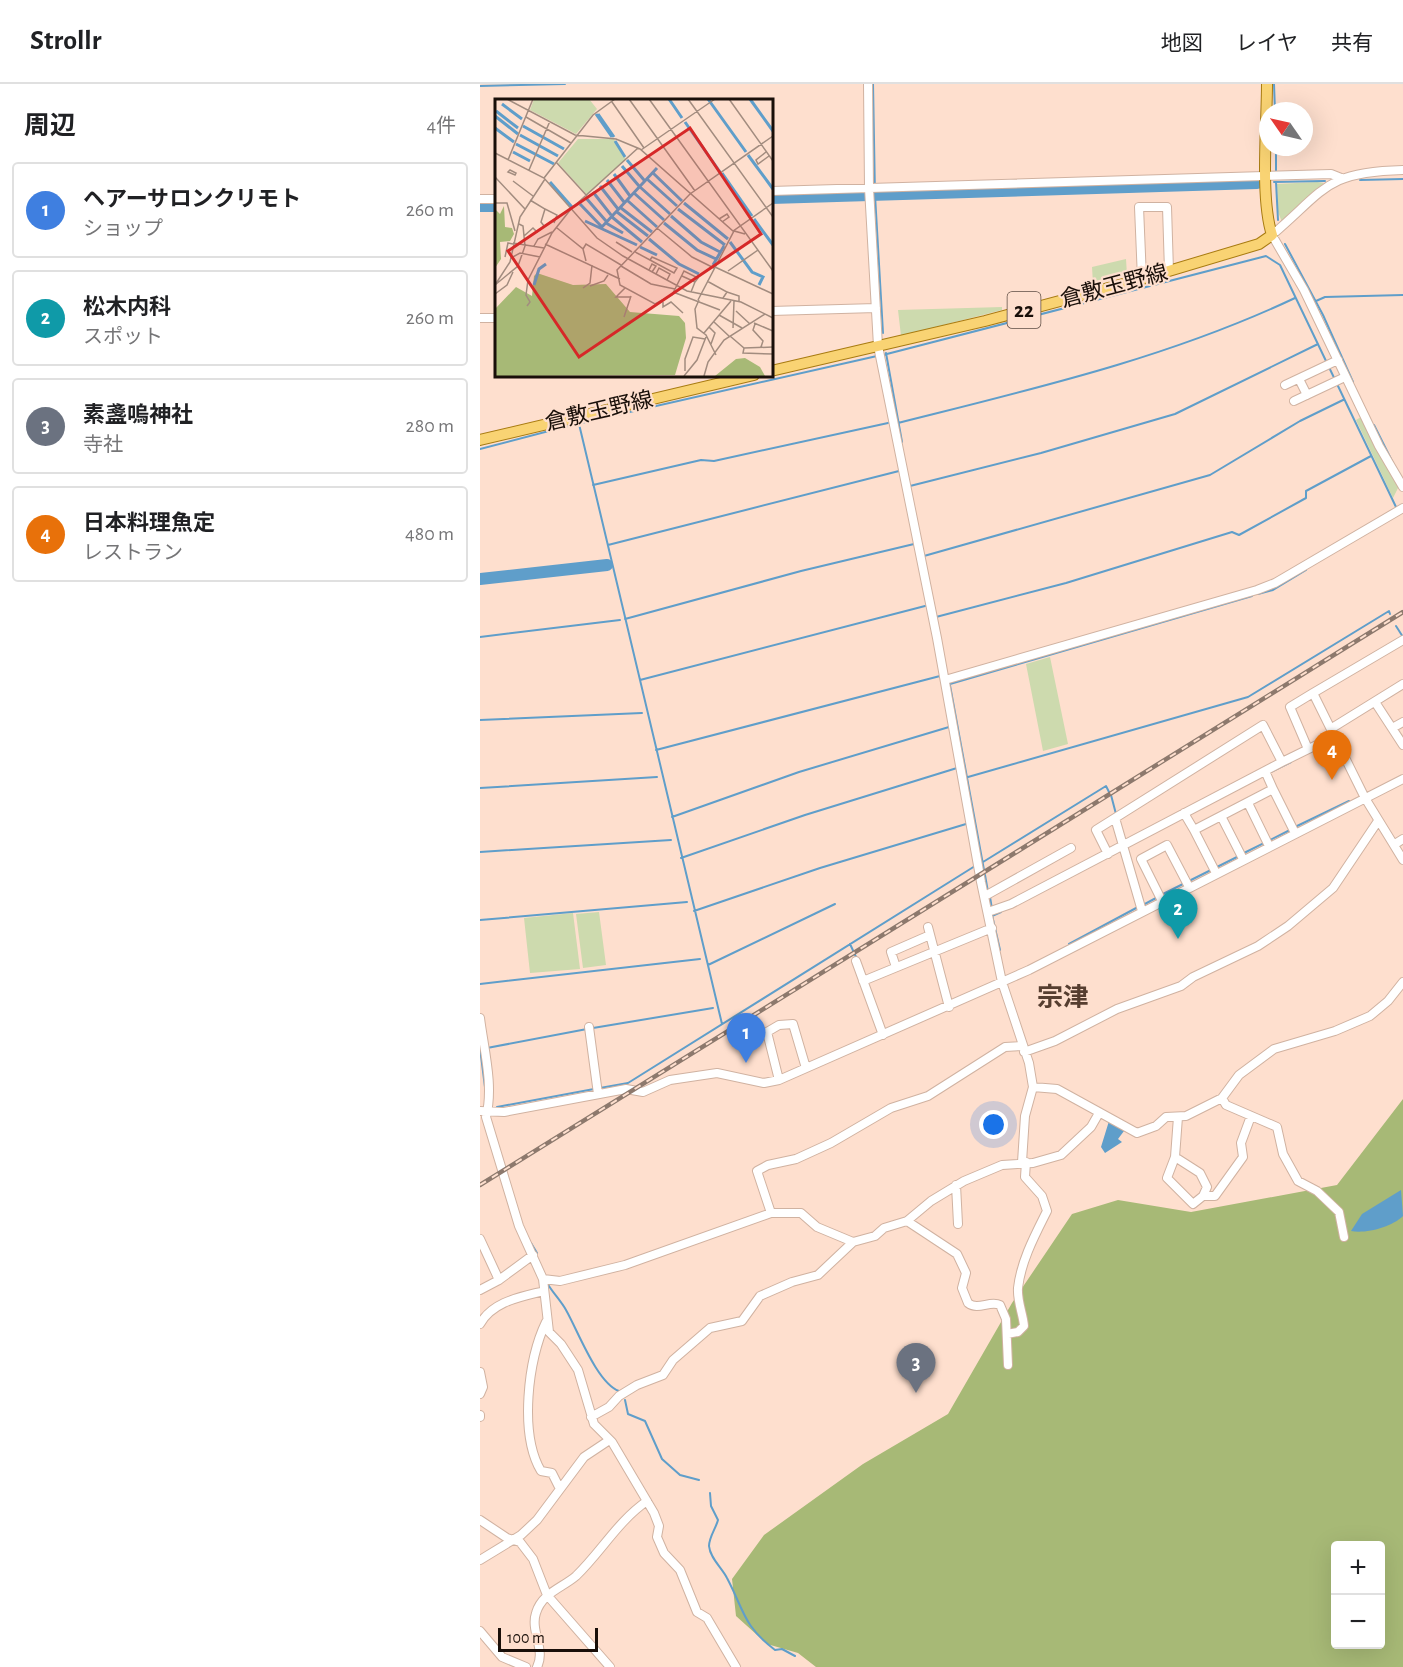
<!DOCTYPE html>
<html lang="ja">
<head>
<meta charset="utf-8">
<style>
  body { margin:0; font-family:"Alegreya Sans","Noto Sans JP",sans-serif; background:#f6f6f6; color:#202124 }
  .controls { position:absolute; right:18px; bottom:18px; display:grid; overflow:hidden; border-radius:6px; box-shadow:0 6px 24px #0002 }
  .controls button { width:54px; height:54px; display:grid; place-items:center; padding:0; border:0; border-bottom:2px solid #e0e0e0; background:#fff; color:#202124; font:30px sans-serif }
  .compass { position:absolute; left:779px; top:18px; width:54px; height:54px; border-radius:50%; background:#fff; box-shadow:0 6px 24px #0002; rotate:304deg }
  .scale { position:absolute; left:18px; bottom:15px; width:100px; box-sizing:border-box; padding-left:6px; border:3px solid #190f09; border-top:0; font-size:16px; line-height:21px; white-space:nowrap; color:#190f09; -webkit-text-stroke:4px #fedfce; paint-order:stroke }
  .you { position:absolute; left:514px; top:1041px; width:21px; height:21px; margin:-15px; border:4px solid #fff; border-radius:50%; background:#1a73e8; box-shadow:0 0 0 9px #1a73e833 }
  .badge { display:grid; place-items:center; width:39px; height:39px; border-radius:50%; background:#5a6de3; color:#fff; font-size:20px; font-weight:700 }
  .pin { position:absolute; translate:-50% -50px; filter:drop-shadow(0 2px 3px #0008) }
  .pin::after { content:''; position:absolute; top:32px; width:21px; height:18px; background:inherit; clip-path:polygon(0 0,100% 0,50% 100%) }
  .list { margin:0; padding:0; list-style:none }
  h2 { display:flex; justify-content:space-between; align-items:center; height:78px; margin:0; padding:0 24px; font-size:26px }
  h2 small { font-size:20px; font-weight:400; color:#757577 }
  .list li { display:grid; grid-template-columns:39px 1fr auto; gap:18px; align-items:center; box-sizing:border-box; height:96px; margin:0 12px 12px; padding:0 12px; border:2px solid #e0e0e0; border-radius:6px }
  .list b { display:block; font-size:22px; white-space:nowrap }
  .list p { margin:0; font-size:20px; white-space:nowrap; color:#757577 }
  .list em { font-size:20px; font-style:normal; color:#757577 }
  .map { position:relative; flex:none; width:923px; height:1583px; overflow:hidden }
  header { display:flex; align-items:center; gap:36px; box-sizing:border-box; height:84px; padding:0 30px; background:#fff; border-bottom:2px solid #e0e0e0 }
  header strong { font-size:28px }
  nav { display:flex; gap:33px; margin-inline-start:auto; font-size:21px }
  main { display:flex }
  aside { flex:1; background:#fff }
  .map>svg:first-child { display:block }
  .green { fill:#cddaae }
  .forest { fill:#a7b976; fill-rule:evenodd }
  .water { fill:#5f9eca }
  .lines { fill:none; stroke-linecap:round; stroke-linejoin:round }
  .stream { stroke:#5f9eca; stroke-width:2 }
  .river { stroke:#5f9eca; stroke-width:12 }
  .minor-casing { stroke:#d0b2a1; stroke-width:10 }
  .major-casing { stroke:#a87b11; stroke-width:12 }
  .minor { stroke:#fff; stroke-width:8 }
  .major { stroke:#f9d373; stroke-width:10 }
  .rail-casing { stroke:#8d796d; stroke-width:4.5 }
  .rail { stroke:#fedfce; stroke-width:2; stroke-dasharray:7; stroke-linecap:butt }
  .labels { text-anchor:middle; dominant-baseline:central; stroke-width:4.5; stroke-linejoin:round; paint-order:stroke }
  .shield { fill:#fedfce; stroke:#5e4d44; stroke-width:1.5 }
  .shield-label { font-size:21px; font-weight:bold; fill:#190f09 }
  .street-label { font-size:22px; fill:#190f09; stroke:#fedfce }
  .quarter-label { font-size:26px; font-weight:bold; fill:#563e30; stroke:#fedfce }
  .inset-river { fill:none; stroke:#5f9eca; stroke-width:3 }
  .inset-road { fill:none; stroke:#a28c7f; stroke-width:1.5 }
  .view { fill:#d62828; fill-opacity:0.15; stroke:#d62828; stroke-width:3 }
  .inset-edge { fill:none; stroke:#190f09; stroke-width:3 }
</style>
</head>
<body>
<header>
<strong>Strollr</strong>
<nav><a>地図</a><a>レイヤ</a><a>共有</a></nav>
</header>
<main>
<aside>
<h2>周辺<small>4件</small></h2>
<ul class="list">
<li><span class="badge" style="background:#3f7fe0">1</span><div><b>ヘアーサロンクリモト</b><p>ショップ</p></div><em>260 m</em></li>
<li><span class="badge" style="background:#0f9aa8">2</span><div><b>松木内科</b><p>スポット</p></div><em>260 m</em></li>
<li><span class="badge" style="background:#6b7280">3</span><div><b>素盞嗚神社</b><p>寺社</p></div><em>280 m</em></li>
<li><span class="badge" style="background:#e8710a">4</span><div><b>日本料理魚定</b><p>レストラン</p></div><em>480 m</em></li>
</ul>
</aside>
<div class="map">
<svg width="923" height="1583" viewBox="0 0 923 1583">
  <rect width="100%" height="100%" fill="#fedfce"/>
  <!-- green -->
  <path class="green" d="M837 98 844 99 802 138 798 128 797 100Z
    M646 175 647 191 613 200 612 183Z
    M522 223V226L421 252 418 226Z
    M881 333 919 402 913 414 876 336Z
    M570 573 588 660 563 667 546 580Z
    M119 828 126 881 103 884 96 830Z
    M93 829 100 885 50 889 44 834Z"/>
  <!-- forest -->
  <path class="forest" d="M923 1015V1583H336L318 1569 287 1560 256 1532 252 1495 284 1451 383 1380 468 1330 532 1219 592 1130 638 1116 711 1128 857 1101ZM856 1462H900V1560H856Z"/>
  <!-- water -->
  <path class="water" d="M629 1037 644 1047 638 1055 642 1058 625 1069 621 1063Z
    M921 1106 923 1132C912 1143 886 1150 871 1147L882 1130Z"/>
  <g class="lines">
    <!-- stream -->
    <path class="stream" d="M393 0 395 111 403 249
      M794 0 795 27
      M0 2 85 0
      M796 63V90
      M880 96 923 95
      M794 98 845 97
      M796 98 798 136
      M805 160 843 231 873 298
      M836 217 845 213 923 211
      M406 269 422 358
      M403 271 786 172 800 181 916 423
      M418 339C553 305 688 274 815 214
      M99 340 242 940
      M894 341 913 379
      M0 365 88 342 397 272
      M113 401 221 376 234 377 408 339
      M430 402 561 369 695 330 838 260
      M128 461 419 387
      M444 472 730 391 820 337 863 316
      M778 510 793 506 826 486
      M456 533 586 499 752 448 759 451 826 414V407L891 372
      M145 535 321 487 434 460
      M916 542 923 553
      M0 553 140 536
      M160 596 445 522
      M469 596 504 786
      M470 600 772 512
      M0 636 162 629
      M176 666 460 592
      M789 689 811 678
      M488 693 768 613 909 527 910 530
      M0 704 177 693
      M631 711 636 730
      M192 733 319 688 469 643
      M815 743 869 717
      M0 768 191 756
      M764 769 810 746
      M201 774 325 731 477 684
      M503 778 626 702 629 708
      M505 791 508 808
      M681 811 759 772
      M510 813 512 825
      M663 821 676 814
      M214 827 340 784 486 740
      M512 831 520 866
      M512 832 521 828
      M0 836 207 818
      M370 860 377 875
      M589 860 658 823
      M228 881 355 820
      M0 900 220 875
      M113 944 233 924
      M0 964 5 1003
      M7 964 107 945
      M120 1004 148 999 495 782
      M17 1023 114 1005
      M51 1159 57 1169
      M67 1199C73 1209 81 1217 86 1226 98 1247 117 1299 139 1307
      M145 1316 148 1330 165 1337 182 1375 200 1391 219 1396
      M230 1409 231 1422 238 1436C236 1444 229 1453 229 1462 230 1474 242 1484 247 1494 264 1526 263 1542 295 1566L302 1565 315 1572"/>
    <!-- river -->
    <path class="river" d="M291 114 777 99
      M0 122H16
      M0 495 127 481"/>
    <!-- minor casing -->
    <g class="minor-casing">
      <path id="minor" d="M388 0 389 104 398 262 457 554 501 798 522 898 549 979 553 1003 577 1005 657 1049 676 1042 686 1033 706 1032 742 1014 759 991 794 965 855 947 890 932 908 917 923 898
        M923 86C845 88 846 105 792 151L824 206 899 362 923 403
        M291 107 851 90 861 94
        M0 115H16
        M662 195 659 123H687L689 187
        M291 227 396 224
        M0 234H16
        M819 295 827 311
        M805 301 858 276
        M814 317 865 293
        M923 556 833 609 885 714 923 776
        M465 596 777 506 795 499 923 424
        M895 618 923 661
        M914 643 923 638
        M852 644 923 600
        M828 665 810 623 833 609
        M802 678 855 652
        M785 687 793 705
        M768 719 789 762
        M704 729 714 746
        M741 732 763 775
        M635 734 662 827
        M915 760 923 755
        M736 789 714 746 793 705 815 749
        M505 812 591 764
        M682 817 661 775 687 761 709 803
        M508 828 531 820 802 678 783 641 616 746 628 770
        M448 843 469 923
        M376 877 403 951
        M416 883 411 868 450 851
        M383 897 512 844
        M0 934C4 966 14 1002 6 1033L39 1142 63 1195 69 1248 81 1260 98 1286 114 1340 132 1358 174 1429 179 1442 177 1453 184 1469 200 1486 217 1528 227 1534 256 1583
        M109 943 118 1010
        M544 968 575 957 637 925 701 902 713 893 778 862 808 842 853 804 898 737
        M299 996 287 948 299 941 313 940 326 984
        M742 1014 746 1021 797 1043 803 1070 818 1097 837 1107 859 1128 864 1153
        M0 1027 24 1028 146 1005 163 1008 190 996 237 989 284 999 299 996 549 886 923 695
        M698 1033 695 1073 687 1094 713 1120 723 1112H735L763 1073 761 1059 771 1032
        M695 1073 720 1089 727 1103 723 1112
        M542 1078 545 1032 553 1003
        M476 1101 478 1140
        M291 1129 277 1087 288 1081 316 1075 351 1059 411 1024 448 1012 525 963 541 962
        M427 1137 477 1170 486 1189 482 1204 488 1219C498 1227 510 1216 520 1221L526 1235 528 1281
        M0 1155 19 1196
        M63 1195 80 1197 145 1181 291 1129H321L337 1143 373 1158
        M0 1206 19 1196 53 1171
        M66 1238C48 1275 39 1350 61 1387L72 1389 80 1405
        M0 1240C13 1217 41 1213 64 1207
        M527 1250 538 1248 544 1242C543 1230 537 1217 538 1204 541 1177 555 1151 567 1127L562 1112 545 1093 546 1078
        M0 1288 3 1303 0 1310
        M0 1331V1333
        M111 1333 129 1323 139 1312 157 1301 183 1291 193 1276 230 1244 262 1237 280 1212 312 1198 338 1191 373 1158 395 1152 404 1144 427 1137 451 1117 484 1097 522 1081 553 1079 581 1071 611 1043 619 1029
        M0 1436 27 1454 40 1458 53 1475 67 1511 130 1583
        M0 1476 41 1451 57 1436 104 1373 128 1357
        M0 1547 22 1573 46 1583
        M57 1583C66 1566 50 1547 56 1529 62 1509 82 1504 96 1492 121 1468 138 1437 167 1417"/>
    </g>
    <!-- major casing -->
    <g class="major-casing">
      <path id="major" d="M291 287 505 237 662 195 779 160 792 151C780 114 787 41 787 0
        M0 356 274 291"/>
    </g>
    <!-- minor -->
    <use href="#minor" class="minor"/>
    <!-- major -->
    <use href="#major" class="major"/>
    <!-- rail casing -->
    <g class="rail-casing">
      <path id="rail" d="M0 1101 923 528"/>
    </g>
    <!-- rail -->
    <use href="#rail" class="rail"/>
  </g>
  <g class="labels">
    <!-- shield labels -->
    <rect class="shield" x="527.5" y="208" width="33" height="36" rx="4.5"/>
    <g class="shield-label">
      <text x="544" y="226">22</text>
    </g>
    <!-- street labels -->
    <g class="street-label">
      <text transform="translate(634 202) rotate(-15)">倉敷玉野線</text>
      <text transform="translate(119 327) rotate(-13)">倉敷玉野線</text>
    </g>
    <!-- quarter labels -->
    <g class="quarter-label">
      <text x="583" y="914">宗津</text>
    </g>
  </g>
  <!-- overview -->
  <g transform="translate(15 15)">
    <rect width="278" height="278" fill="#fedfce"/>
    <path d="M39 0H94L102 10 81 35 35 11ZM83 40H119L131 60 92 96 63 64Z" fill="#cddaae"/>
    <path d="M9 107 10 128 17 129 19 135 15 142 5 143 6 160 0 169V110L5 115ZM42 174 78 186 111 185 135 213 184 217 190 224 191 239 180 276 0 277V210L21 188 37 197 39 177ZM250 259 265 268 270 277H220L241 260Z" fill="#a7b976"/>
    <path class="inset-river" d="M174 0 187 19M213 0 251 53M255 0 278 32M7 5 27 20M1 12 23 29M101 15 117 38M103 15 119 38M0 17 23 35M190 23 225 73M28 27 69 50M0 29 19 43M25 36 63 57M120 42 130 58M21 45 59 65M18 53 35 62M253 56 278 90M132 61 149 81M127 67 144 87M158 74 187 102M227 74 257 117M119 75 135 97M152 80 182 107M112 81 129 103M55 83 77 108M105 87 123 110M145 88 175 115M98 93 116 116M139 94 169 121M91 99 111 122M133 102 162 128M189 104 233 140M85 105 107 128M126 109 157 133M183 110 230 146M122 113 153 137M176 117 206 143 225 153M117 118 147 143M259 120 278 146M90 122 142 146M111 124 128 134M169 124 202 151 221 160M105 130 162 69M154 140 184 165 204 175M235 143 257 173 268 178 264 186M145 148 162 156M218 166 229 147M39 186 44 170 51 165"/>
    <path class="inset-road" d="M12 0 80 36 121 40 145 50 238 132 278 104M134 0 200 92M154 0 278 172M193 0 278 118M234 0 278 62M117 3 149 49M31 18 76 44M146 51 220 0M271 53 261 61 263 65 274 57M0 54 49 79 102 139 128 157 192 192 246 203 278 219M13 61 38 0M61 63 92 97M15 71 21 74 20 76 13 73ZM34 71 55 22M0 78 30 110M49 79 98 16 120 0M18 82 38 97M0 104H12L20 132M50 110 62 116 59 124M224 120 232 115 234 118 227 123M62 129 88 150 91 162M162 129 197 158 219 169M29 137 38 129 42 133 49 127 46 123 50 110 35 101M121 143 137 153M18 144 49 149M50 145 125 180M39 147 43 140 57 133M88 150 91 145 126 166M139 152 142 154 155 161 179 174 182 169 157 158 155 161M10 158 13 144 18 145M16 159 25 154 45 158M126 167 156 185 180 190M220 168 278 195M154 171 157 165 161 167 157 173M233 172 263 151M161 175 164 169 175 175 172 181M187 177 200 183 196 193M212 182 232 193 228 199M200 183 203 179 189 172 177 196 160 205 125 186 122 171 195 95 278 37M0 186 15 163 25 118 50 80M0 186 23 167 30 147 28 127 24 125M95 187 109 182 113 176M88 189 95 184 97 166M130 189 121 198H136M178 193 225 211M232 193 244 197V203M0 195 12 186 18 173M203 201 239 132 250 135M204 201 200 210 202 229 211 236 221 256M168 203V208L176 203 188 214M32 207 35 203 31 196 33 181 57 134 76 110 143 49M241 212 255 225M224 216 247 229M129 218 136 197M219 223 235 238M259 224 278 232M260 225 258 231 268 242 266 248M214 228 220 234 216 245M238 229 239 202M209 234 236 202M235 237 249 249 278 248M249 249 248 254 278 255M190 272V260L198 238 210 240M189 277 202 261 211 238M209 277 213 263 229 241 270 215"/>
    <path class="view" d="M195 29 266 135 84 258 13 152Z"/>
    <rect width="278" height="278" class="inset-edge"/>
  </g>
</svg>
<div class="controls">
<button>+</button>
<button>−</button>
</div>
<svg class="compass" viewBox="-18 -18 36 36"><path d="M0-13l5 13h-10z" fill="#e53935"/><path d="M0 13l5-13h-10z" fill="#757577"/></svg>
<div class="scale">100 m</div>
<div class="you"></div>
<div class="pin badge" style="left:266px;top:979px;background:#3f7fe0">1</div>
<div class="pin badge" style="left:698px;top:855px;background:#0f9aa8">2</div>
<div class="pin badge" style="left:436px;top:1309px;background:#6b7280">3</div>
<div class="pin badge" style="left:852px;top:696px;background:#e8710a">4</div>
</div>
</main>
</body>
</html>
